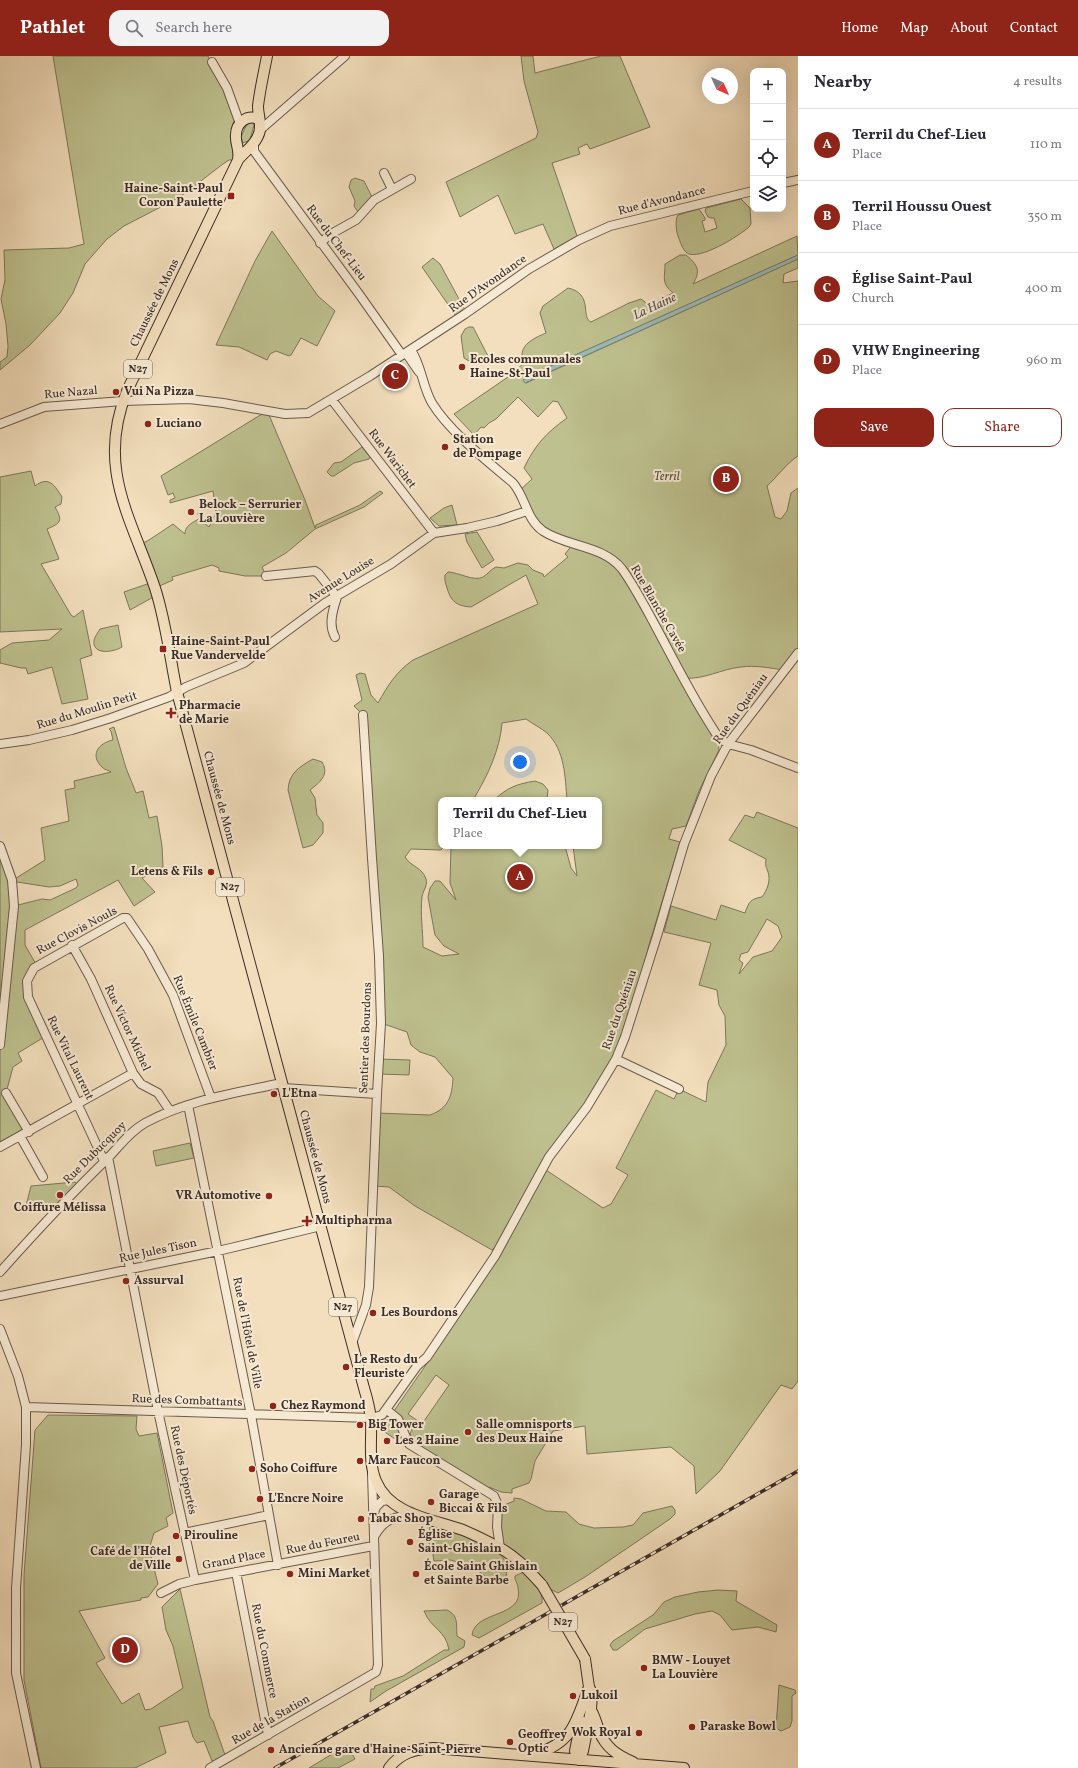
<!DOCTYPE html>
<html lang="en">
<head>
<meta charset="utf-8">
<style>
  body { margin:0; font-family:Vollkorn,serif; background:#f2f2f3; color:#2b2b33 }
  .controls { position:absolute; right:12px; top:12px; display:grid; overflow:hidden; border-radius:8px; box-shadow:0 4px 16px #0002 }
  .controls button { width:36px; height:36px; display:grid; place-items:center; padding:0; border:0; border-bottom:1px solid #e1e1e2; background:#fff; color:#2b2b33; font:20px sans-serif }
  .compass { position:absolute; left:702px; top:12px; width:36px; height:36px; border-radius:50%; background:#fff; box-shadow:0 4px 16px #0002; rotate:135deg }
  .you { position:absolute; left:520px; top:706px; width:14px; height:14px; margin:-10px; border:3px solid #fff; border-radius:50%; background:#1a73e8; box-shadow:0 0 0 6px #1a73e833 }
  .badge { display:grid; place-items:center; width:26px; height:26px; border-radius:50%; background:#8f2418; color:#fff; font-size:13px; font-weight:700 }
  .pin { position:absolute; translate:-50% -50%; border:2px solid #fff; box-shadow:0 1px 4px #0006 }
  .popup { position:absolute; left:438px; top:741px; width:164px; height:52px; box-sizing:border-box; display:grid; place-content:center; border-radius:8px; background:#fff; filter:drop-shadow(0 1px 3px #0005); font-size:13px; white-space:nowrap; color:#7c7c81 }
  .popup b { font-size:15px; color:#2b2b33 }
  .popup::after { content:''; position:absolute; left:50%; top:100%; margin-left:-8px; border:8px solid transparent; border-top-color:#fff }
  .list { margin:0; padding:0; list-style:none }
  h2 { display:flex; justify-content:space-between; align-items:center; height:52px; margin:0; padding:0 16px; font-size:17px }
  h2 small { font-size:13px; font-weight:400; color:#7c7c81 }
  .list li { display:grid; grid-template-columns:26px 1fr auto; gap:12px; align-items:center; box-sizing:border-box; height:72px; padding:0 16px; border-top:1px solid #e1e1e2 }
  .list b { display:block; font-size:15px; white-space:nowrap }
  .list p { margin:0; font-size:13px; white-space:nowrap; color:#7c7c81 }
  .list em { font-size:13px; font-style:normal; color:#7c7c81 }
  .actions { display:flex; gap:8px; padding:12px 16px }
  .actions a { flex:1; padding:9px 0; border:1px solid #8f2418; border-radius:12px; text-align:center; font-size:14px; color:#8f2418 }
  .actions .main { background:#8f2418; color:#fff }
  .icon { flex:none; width:22px; height:22px; fill:none; stroke:currentColor; stroke-width:2; stroke-linecap:round; stroke-linejoin:round }
  .map { position:relative; flex:none; width:798px; height:1712px; overflow:hidden }
  header { display:flex; align-items:center; gap:24px; box-sizing:border-box; height:56px; padding:0 20px; background:#8f2418; color:#fff }
  header strong { font-size:19px }
  nav { display:flex; gap:22px; margin-inline-start:auto; font-size:14px }
  .search { width:280px; height:36px; background:#f2f2f3; display:flex; align-items:center; gap:10px; box-sizing:border-box; padding:0 14px; border-radius:12px; color:#7c7c81; font-size:15px }
  main { display:flex }
  aside { flex:1; background:#fff }
  .map>svg:first-child { display:block }
  .green { fill:#bec18f; stroke:#7d775c; fill-rule:evenodd }
  .water { fill:#9cbcb6; stroke:#76837d }
  .lines { fill:none; stroke-linecap:round; stroke-linejoin:round }
  .minor-casing { stroke:#6a5a4d; stroke-width:10 }
  .major-casing { stroke:#3c2d28; stroke-width:12 }
  .minor { stroke:#f7ead4; stroke-width:8 }
  .major { stroke:#f3dfbd; stroke-width:10 }
  .rail-casing { stroke:#3c2d28; stroke-width:3.5 }
  .rail { stroke:#f7ead4; stroke-width:2; stroke-dasharray:6; stroke-linecap:butt }
  .major-bridge-casing { stroke:#3c2d28; stroke-width:12; stroke-linecap:butt }
  .major-bridge { stroke:#f3dfbd; stroke-width:10 }
  .poi-dot { fill:#8f2418; stroke:#f7ead4; stroke-width:1.5 }
  .labels { text-anchor:middle; dominant-baseline:central; stroke-width:4; stroke-linejoin:round; paint-order:stroke }
  .shield { fill:#f7ead4; stroke:#74665c; stroke-width:1 }
  .shield-label { font-size:11px; font-weight:bold; fill:#3c2d28 }
  .poi-label { font-size:12px; font-weight:bold; fill:#3c2d28; stroke:#f7ead4; text-anchor:start }
  .street-label { font-size:12px; fill:#3c2d28; stroke:#f7ead4 }
  .park-label { font-size:12px; font-style:italic; fill:#564b3d; stroke:#f7ead4 }
  .water-label { font-size:13px; font-style:italic; fill:#54514c; stroke:#f7ead4 }
</style>
</head>
<body>
<header>
<strong>Pathlet</strong>
<div class="search"><svg class="icon" aria-label="search" viewBox="0 0 24 24"><circle cx="10" cy="10" r="6"/><path d="M15 15l6 6"/></svg>Search here</div>
<nav><a>Home</a><a>Map</a><a>About</a><a>Contact</a></nav>
</header>
<main>
<div class="map">
<svg width="798" height="1712" viewBox="0 0 798 1712">
  <rect width="100%" height="100%" fill="#f3dfbd"/>
  <filter id="stains"><feTurbulence type="fractalNoise" baseFrequency=".005" numOctaves="4"/><feColorMatrix values="0 0 0 0 .2 0 0 0 0 .09 0 0 0 0 .02 0 0 0 .5 -.17"/></filter>
  <radialGradient id="worn" r=".72"><stop offset=".6" stop-color="#630" stop-opacity="0"/><stop offset="1" stop-color="#630" stop-opacity=".3"/></radialGradient>
  <!-- green -->
  <path class="green" d="M53 0H208L235 55 238 104H229L223 108 180 141 124 170 107 183 85 208 73 237 60 257 30 289 0 314V306L7 301 8 290 6 268 1 243 5 224 4 194 69 192 84 188Z
    M521 0H533L535 17 601 0H620L650 71 590 93 587 88 578 92 580 98 552 107 577 180 554 193 543 168 515 178 498 139 460 161 446 126 536 82 538 76 524 25Z
    M252 66 254 69 250 84 243 87 241 81C244 75 245 68 252 66Z
    M355 122 364 125 372 141 358 156 354 150 355 145 349 131 351 124Z
    M741 143 750 152 751 168 749 171C739 180 699 205 687 197 682 193 680 185 678 180 676 175 675 163 678 159L699 153 705 162V164L702 165 705 176 717 172 714 162H711L708 161 705 155 706 152Z
    M272 175 318 240 335 255 317 290 301 282 291 299 289 300 276 295 270 298 267 304 239 291 216 289 255 205Z
    M797 180 798 199 542 314 526 327 798 203V212L784 218 783 227 798 225V400C788 406 776 422 767 430L775 461 781 463 787 455 791 437 798 432V597L784 614C770 612 755 609 741 611 721 613 704 624 684 622L718 685 719 694 699 735 686 770 672 773 669 783 680 786 649 889 628 970 621 991 543 1112 603 1152 611 1148 628 1119 616 1112 656 1034 674 1043 679 1033 706 1046 708 1026 726 989 725 960 719 949 717 934 699 929 711 887 664 876 671 850 716 864 721 849 745 857C749 846 750 843 762 841 767 834 771 825 768 816 766 810 765 810 766 803L729 784 745 759 754 762 757 756 798 772V1325L792 1333 781 1329 720 1415 696 1438 694 1410 671 1391 587 1398 585 1370 553 1375 535 1405 531 1423 529 1427 512 1433V1437L501 1436 489 1431 486 1435 411 1389C408 1381 410 1377 414 1369L412 1367 404 1370 394 1355 430 1303 495 1200 496 1190 492 1194 415 1150 389 1131 374 1130 376 1057 430 1059C449 1052 452 1040 453 1022L435 1001 420 996 411 989 407 976 381 967 360 656 354 650 362 644 356 619 360 617 365 618 371 639 378 647C388 629 396 616 413 604L538 548 526 519 471 551C457 550 451 546 447 532 446 528 444 524 445 519L448 516C458 516 474 526 483 521 488 518 491 513 496 511L504 512 518 507 528 509 533 514 543 518 544 521 568 501 565 498 573 488 544 475 519 435 532 423 524 412C535 389 546 377 567 362L558 346 553 345 538 361 518 341 496 363 489 367 484 372 481 371 474 379 454 358 508 321 524 307C524 303 522 300 522 297 524 286 537 281 546 277L540 257 543 250 568 232C594 238 580 261 591 266L629 247 641 243 645 246 647 250 673 237C661 227 665 222 665 208L680 199H686C698 209 701 215 693 228ZM526 663C533 668 541 672 547 677 565 694 565 721 567 744H599V790H573L577 820 571 812 565 790H453L451 792 450 827 456 844 440 825H435L430 832 428 841 435 879 444 890 459 898 442 900 423 891C423 875 420 857 422 841 423 834 428 830 426 823 423 812 410 810 405 801L411 793 441 794 445 790H441V744H473C487 721 500 694 502 667ZM767 863 778 870 782 881 772 895 753 901 739 918 743 907 739 904 741 898 748 896ZM436 1319 449 1329 422 1368 408 1358Z
    M433 202 440 208 465 254 456 260 422 211Z
    M469 271H473L490 304 489 307 485 308 473 302 469 305 464 302 461 280 465 273Z
    M262 358 269 359 305 444 315 472 316 469 360 449 380 435 383 437 364 451 315 473 286 497 262 511 266 520H245L219 515V512L212 509 172 521 173 524 155 532 157 539 130 554 124 536 153 526 139 489 149 484 173 468 185 478C184 470 194 466 200 462L197 457 202 459 204 467 209 471 216 457 213 435 170 447V444L175 442 173 437 168 439 161 420Z
    M362 391 370 401 369 403 354 407 334 420H331L327 416 334 407 341 406Z
    M31 415 35 430C49 419 55 430 62 441L61 448 55 451C63 465 61 467 47 473L59 503 41 508 71 559 74 561 83 554 92 599 80 603 88 643 62 648 52 611 28 618 26 612H21L0 607V594L12 587 49 584 62 573 0 576V421Z
    M452 449 457 469 439 470 430 462 444 452Z
    M477 476 494 504 482 512 467 486 465 478Z
    M118 569 122 591C114 596 92 600 94 584 95 581 98 576 100 573Z
    M114 671 126 712 136 737 143 735 149 762 157 760 162 790 163 811 142 822 155 836 134 850 118 824 25 874V889L37 910 26 933 46 980 18 997 22 1005 13 1011 6 1037 29 1076 0 1091V790L13 824 45 804 41 772 69 765 65 734 75 732 74 725 111 716C109 714 105 714 103 712 89 700 98 687 113 684L111 675 109 673ZM76 823 78 829 76 832 50 844 42 843 14 850V833L17 826 49 831 60 830Z
    M313 703 322 706C330 719 319 727 310 734L315 742 317 759 323 767V777L313 789 303 792 288 734C289 717 299 711 313 703Z
    M535 725 543 728 548 734 547 743 494 744C508 731 517 728 535 725Z
    M379 1003 410 1004 409 1019 378 1018Z
    M190 1087 194 1102 156 1110 153 1095Z
    M75 1126 79 1130 53 1156 51 1153H28L26 1150 31 1130Z
    M48 1359 137 1360 136 1373 139 1380 157 1377 173 1457 166 1462 168 1470 154 1477 149 1493 158 1528 148 1541 141 1542V1544L79 1555 105 1602 96 1607 122 1648 139 1637 145 1654 151 1653 183 1632 173 1590 166 1574 162 1551 180 1533 210 1661 213 1665 225 1699 214 1705H212L204 1685 197 1687 193 1681 188 1665 159 1671 166 1697 135 1712H41L24 1624V1519L35 1374Z
    M391 1362C399 1367 400 1376 402 1384L400 1386 383 1375 384 1367 388 1363Z
    M514 1442 521 1443 546 1455 566 1456 579 1468 594 1472 623 1471 633 1469 643 1457 672 1450 675 1454V1458L670 1463 585 1521 558 1537 542 1529V1547L479 1582 472 1579C475 1554 525 1562 518 1532 518 1529 516 1526 515 1523V1520L528 1514 500 1492 502 1450 514 1445Z
    M430 1463 499 1496C506 1505 508 1510 506 1521L498 1525H491L476 1513 451 1504 434 1505 432 1493 429 1494Z
    M718 1534 737 1535 736 1545 777 1569 776 1576 758 1571 732 1574 720 1559 712 1555 695 1558 645 1573 617 1594H613L610 1589 613 1585 653 1559 664 1546 675 1541 698 1536Z
    M447 1554C459 1560 456 1568 457 1580L465 1585 464 1591 386 1635 370 1646 371 1633H374L375 1630 403 1620 444 1594H449C446 1574 431 1573 424 1555Z
    M779 1629 795 1634 796 1637 792 1640V1665L790 1671 781 1675 776 1672Z
    M347 1689 355 1703 338 1712H309Z"/>
  <!-- water -->
  <path class="water" d="M798 199V203L525 327 523 324 542 314Z"/>
  <g class="lines">
    <!-- minor casing -->
    <g class="minor-casing">
      <path id="minor" d="M212 6 227 32 240 68
        M260 74 345 0
        M254 88V95L359 238 402 299
        M384 117 392 133
        M783 127 798 124
        M320 187 331 178 356 164 374 144 411 123
        M411 294C422 310 422 330 432 347 449 375 487 405 513 427 526 442 526 463 543 475 567 491 603 489 622 513 635 531 645 551 656 571 676 608 695 647 719 682L728 688 751 694 798 712
        M406 297 419 316
        M332 344 434 477
        M0 368 44 351 123 345 189 343 223 347 285 358 308 357 370 320 465 258 529 213 579 184 610 170 753 135
        M266 520 315 515 319 518 337 541
        M335 581C328 568 333 554 337 541
        M0 688 29 684 72 674 111 662 169 641 186 631 244 607 325 547 391 508 434 477 467 472 497 465 527 455
        M0 790 12 824 14 850 0 989
        M72 889 91 923 133 1017 141 1028 158 1037 170 1055
        M616 1003 679 1033
        M283 1032 377 1038
        M6 1037 29 1076
        M188 1049 251 1359 278 1509
        M20 1080 43 1121
        M0 1091 133 1017
        M108 1101 158 1355 195 1524 373 1490
        M104 1105 28 941 27 925 34 912 123 862H127L148 893 173 939 211 1042
        M0 1216C34 1178 69 1140 106 1104 119 1091 129 1076 145 1067 187 1044 236 1037 282 1027
        M0 1240 218 1195 321 1170
        M0 1273 18 1320 26 1351V1389L16 1532V1617L36 1712
        M352 1287 366 1249 369 1231 377 1038 381 967 379 900 372 802 363 659
        M26 1351 371 1362 382 1359 417 1310 427 1301 495 1200 549 1101 587 1051 616 1003 625 981 657 880 684 788 711 720 728 688 798 597
        M387 1354 398 1363 409 1388 494 1440 498 1449 497 1471 500 1492
        M374 1457 376 1451 382 1445 390 1444
        M184 1477 269 1459
        M374 1481C383 1464 396 1458 415 1460
        M236 1516 268 1679
        M161 1537 179 1528 195 1524
        M210 1712 376 1616 378 1609 372 1417"/>
    </g>
    <!-- major casing -->
    <g class="major-casing">
      <path id="major" d="M267 0C264 16 260 33 258 50 258 60 263 71 258 80 254 90 244 96 238 104L127 335C96 412 131 461 155 532 166 566 170 602 177 636L364 1332C367 1342 370 1353 371 1364 372 1384 368 1406 376 1425 390 1459 432 1463 463 1474 475 1479 487 1485 498 1491 516 1500 529 1515 542 1529
        M238 104C240 92 235 88 236 79 236 67 247 58 258 63
        M591 1654C595 1661 597 1668 599 1675 606 1692 617 1699 633 1706
        M536 1698C574 1686 576 1665 589 1631
        M579 1704 583 1695 591 1654 592 1637 589 1631 585 1603
        M579 1704 575 1695 581 1665
        M389 1712C400 1697 415 1693 433 1692L684 1712"/>
    </g>
    <!-- minor -->
    <use href="#minor" class="minor"/>
    <!-- major -->
    <use href="#major" class="major"/>
    <!-- rail casing -->
    <g class="rail-casing">
      <path id="rail" d="M275 1712 798 1415"/>
    </g>
    <!-- rail -->
    <use href="#rail" class="rail"/>
    <!-- major-bridge casing -->
    <g class="major-bridge-casing">
      <path id="major-bridge" d="M542 1529 585 1603"/>
    </g>
    <!-- major-bridge -->
    <use href="#major-bridge" class="major-bridge"/>
  </g>
  <!-- markers -->
  <g class="poi-dot">
    <rect x="227" y="136" width="8" height="8" rx="2"/>
    <circle cx="462" cy="311" r="4"/>
    <circle cx="116" cy="336" r="4"/>
    <circle cx="148" cy="368" r="4"/>
    <circle cx="445" cy="391" r="4"/>
    <circle cx="191" cy="456" r="4"/>
    <rect x="159" y="589" width="8" height="8" rx="2"/>
    <path d="M169 651h4v4h4v4h-4v4h-4v-4h-4v-4h4z"/>
    <circle cx="211" cy="816" r="4"/>
    <circle cx="274" cy="1038" r="4"/>
    <circle cx="60" cy="1139" r="4"/>
    <circle cx="269" cy="1140" r="4"/>
    <path d="M305 1159h4v4h4v4h-4v4h-4v-4h-4v-4h4z"/>
    <circle cx="126" cy="1225" r="4"/>
    <circle cx="373" cy="1257" r="4"/>
    <circle cx="346" cy="1311" r="4"/>
    <circle cx="273" cy="1350" r="4"/>
    <circle cx="360" cy="1369" r="4"/>
    <circle cx="468" cy="1376" r="4"/>
    <circle cx="387" cy="1385" r="4"/>
    <circle cx="360" cy="1405" r="4"/>
    <circle cx="252" cy="1413" r="4"/>
    <circle cx="260" cy="1443" r="4"/>
    <circle cx="431" cy="1446" r="4"/>
    <circle cx="361" cy="1463" r="4"/>
    <circle cx="176" cy="1480" r="4"/>
    <circle cx="410" cy="1486" r="4"/>
    <circle cx="179" cy="1503" r="4"/>
    <circle cx="290" cy="1518" r="4"/>
    <circle cx="416" cy="1518" r="4"/>
    <circle cx="644" cy="1612" r="4"/>
    <circle cx="573" cy="1640" r="4"/>
    <circle cx="692" cy="1671" r="4"/>
    <circle cx="639" cy="1677" r="4"/>
    <circle cx="510" cy="1686" r="4"/>
    <circle cx="271" cy="1694" r="4"/>
  </g>
  <g class="labels">
    <!-- shield labels -->
    <g class="shield">
      <rect x="124" y="304" width="28" height="18" rx="3"/>
      <rect x="216" y="822" width="28" height="18" rx="3"/>
      <rect x="329" y="1242" width="28" height="18" rx="3"/>
      <rect x="549" y="1557" width="28" height="18" rx="3"/>
    </g>
    <g class="shield-label">
      <text x="138" y="313">N27</text>
      <text x="230" y="831">N27</text>
      <text x="343" y="1251">N27</text>
      <text x="563" y="1566">N27</text>
    </g>
    <!-- poi labels -->
    <g class="poi-label">
      <text x="223" y="133" text-anchor="end">Haine-Saint-Paul<tspan x="223" dy="14">Coron Paulette</tspan></text>
      <text x="470" y="304">Ecoles communales<tspan x="470" dy="14">Haine-St-Paul</tspan></text>
      <text x="124" y="336">Vui Na Pizza</text>
      <text x="156" y="368">Luciano</text>
      <text x="453" y="384">Station<tspan x="453" dy="14">de Pompage</tspan></text>
      <text x="199" y="449">Belock – Serrurier<tspan x="199" dy="14">La Louvière</tspan></text>
      <text x="171" y="586">Haine-Saint-Paul<tspan x="171" dy="14">Rue Vandervelde</tspan></text>
      <text x="179" y="650">Pharmacie<tspan x="179" dy="14">de Marie</tspan></text>
      <text x="203" y="816" text-anchor="end">Letens &amp; Fils</text>
      <text x="282" y="1038">L'Etna</text>
      <text x="261" y="1140" text-anchor="end">VR Automotive</text>
      <text x="60" y="1152" text-anchor="middle">Coiffure Mélissa</text>
      <text x="315" y="1165">Multipharma</text>
      <text x="134" y="1225">Assurval</text>
      <text x="381" y="1257">Les Bourdons</text>
      <text x="354" y="1304">Le Resto du<tspan x="354" dy="14">Fleuriste</tspan></text>
      <text x="281" y="1350">Chez Raymond</text>
      <text x="368" y="1369">Big Tower</text>
      <text x="476" y="1369">Salle omnisports<tspan x="476" dy="14">des Deux Haine</tspan></text>
      <text x="395" y="1385">Les 2 Haine</text>
      <text x="368" y="1405">Marc Faucon</text>
      <text x="260" y="1413">Soho Coiffure</text>
      <text x="439" y="1439">Garage<tspan x="439" dy="14">Biccai &amp; Fils</tspan></text>
      <text x="268" y="1443">L'Encre Noire</text>
      <text x="369" y="1463">Tabac Shop</text>
      <text x="418" y="1479">Église<tspan x="418" dy="14">Saint-Ghislain</tspan></text>
      <text x="184" y="1480">Pirouline</text>
      <text x="171" y="1496" text-anchor="end">Café de l'Hôtel<tspan x="171" dy="14">de Ville</tspan></text>
      <text x="424" y="1511">École Saint Ghislain<tspan x="424" dy="14">et Sainte Barbe</tspan></text>
      <text x="298" y="1518">Mini Market</text>
      <text x="652" y="1605">BMW - Louyet<tspan x="652" dy="14">La Louvière</tspan></text>
      <text x="581" y="1640">Lukoil</text>
      <text x="700" y="1671">Paraske Bowl</text>
      <text x="631" y="1677" text-anchor="end">Wok Royal</text>
      <text x="518" y="1679">Geoffrey<tspan x="518" dy="14">Optic</tspan></text>
      <text x="279" y="1694">Ancienne gare d'Haine-Saint-Pierre</text>
    </g>
    <!-- street labels -->
    <g class="street-label">
      <text transform="translate(662 145) rotate(-14)">Rue d'Avondance</text>
      <text transform="translate(336 187) rotate(53)">Rue du Chef-Lieu</text>
      <text transform="translate(488 228) rotate(-35)">Rue D'Avondance</text>
      <text transform="translate(155 247) rotate(-64)">Chaussée de Mons</text>
      <text transform="translate(71 337) rotate(-5)">Rue Nazal</text>
      <text transform="translate(392 403) rotate(53)">Rue Warichet</text>
      <text transform="translate(341 524) rotate(-32)">Avenue Louise</text>
      <text transform="translate(658 553) rotate(60)">Rue Blanche Cavée</text>
      <text transform="translate(741 653) rotate(-54)">Rue du Quéniau</text>
      <text transform="translate(87 655) rotate(-17)">Rue du Moulin Petit</text>
      <text transform="translate(219 742) rotate(75)">Chaussée de Mons</text>
      <text transform="translate(77 875) rotate(-28)">Rue Clovis Nouls</text>
      <text transform="translate(620 954) rotate(-71)">Rue du Quéniau</text>
      <text transform="translate(195 967) rotate(68)">Rue Émile Cambier</text>
      <text transform="translate(127 972) rotate(65)">Rue Victor Michel</text>
      <text transform="translate(366 982) rotate(-88)">Sentier des Bourdons</text>
      <text transform="translate(70 1002) rotate(64)">Rue Vital Laurent</text>
      <text transform="translate(95 1097) rotate(-45)">Rue Dubucquoy</text>
      <text transform="translate(315 1101) rotate(75)">Chaussée de Mons</text>
      <text transform="translate(158 1195) rotate(-12)">Rue Jules Tison</text>
      <text transform="translate(247 1277) rotate(79)">Rue de l'Hôtel de Ville</text>
      <text transform="translate(187 1345) rotate(2)">Rue des Combattants</text>
      <text transform="translate(183 1414) rotate(78)">Rue des Déportés</text>
      <text transform="translate(323 1488) rotate(-11)">Rue du Feureu</text>
      <text transform="translate(234 1504) rotate(-11)">Grand Place</text>
      <text transform="translate(264 1595) rotate(79)">Rue du Commerce</text>
      <text transform="translate(271 1664) rotate(-30)">Rue de la Station</text>
    </g>
    <!-- park labels -->
    <g class="park-label">
      <text x="667" y="421">Terril</text>
    </g>
    <!-- water labels -->
    <g class="water-label">
      <text transform="translate(655 251) rotate(-25)">La Haine</text>
    </g>
  </g>
  <rect width="100%" height="100%" filter="url(#stains)"/>
  <rect width="100%" height="100%" fill="url(#worn)"/>
</svg>
<div class="controls">
<button>+</button>
<button>−</button>
<button><svg class="icon" aria-label="locate" viewBox="0 0 24 24"><circle cx="12" cy="12" r="6"/><path d="M12 2v4M12 18v4M2 12h4M18 12h4"/></svg></button>
<button><svg class="icon" aria-label="layers" viewBox="0 0 24 24"><path d="M12 4l9 5-9 5-9-5zM3 14l9 5 9-5"/></svg></button>
</div>
<svg class="compass" viewBox="-18 -18 36 36"><path d="M0-13l5 13h-10z" fill="#e53935"/><path d="M0 13l5-13h-10z" fill="#7c7c81"/></svg>
<div class="you"></div>
<div class="pin badge" style="left:520px;top:821px">A</div>
<div class="popup"><b>Terril du Chef-Lieu</b>Place</div>
<div class="pin badge" style="left:726px;top:423px">B</div>
<div class="pin badge" style="left:395px;top:320px">C</div>
<div class="pin badge" style="left:125px;top:1594px">D</div>
</div>
<aside>
<h2>Nearby<small>4 results</small></h2>
<ul class="list">
<li><span class="badge">A</span><div><b>Terril du Chef-Lieu</b><p>Place</p></div><em>110 m</em></li>
<li><span class="badge">B</span><div><b>Terril Houssu Ouest</b><p>Place</p></div><em>350 m</em></li>
<li><span class="badge">C</span><div><b>Église Saint-Paul</b><p>Church</p></div><em>400 m</em></li>
<li><span class="badge">D</span><div><b>VHW Engineering</b><p>Place</p></div><em>960 m</em></li>
</ul>
<div class="actions"><a class="main">Save</a><a>Share</a></div>
</aside>
</main>
</body>
</html>
